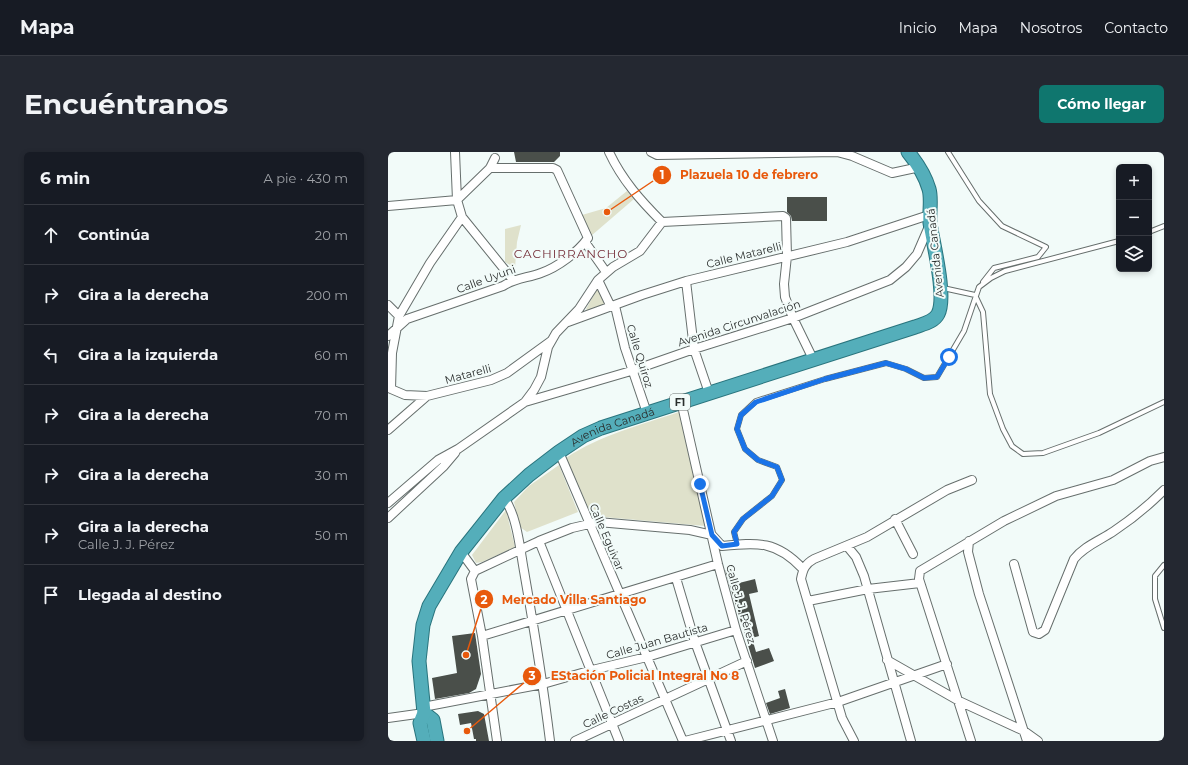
<!DOCTYPE html>
<html lang="es">
<head>
<meta charset="utf-8">
<style>
  body { margin:0; font-family:Montserrat,sans-serif; background:#242831; color:#f1f3f6 }
  .controls { position:absolute; right:12px; top:12px; display:grid; overflow:hidden; border-radius:6px; box-shadow:0 2px 6px #0003 }
  .controls button { width:36px; height:36px; display:grid; place-items:center; padding:0; border:0; border-bottom:1px solid #363941; background:#171b24; color:#f1f3f6; font:20px sans-serif }
  .stop { position:absolute; width:12px; height:12px; margin:-9px; border:3px solid #1a73e8; border-radius:50%; background:#fff }
  .stop.end { background:#1a73e8; border-color:#fff; box-shadow:0 1px 4px #0008 }
  .list { margin:0; padding:0; list-style:none }
  h2 { display:flex; justify-content:space-between; align-items:center; height:52px; margin:0; padding:0 16px; font-size:17px }
  h2 small { font-size:13px; font-weight:400; color:#9ea1a6 }
  .list li { display:grid; grid-template-columns:26px 1fr auto; gap:12px; align-items:center; box-sizing:border-box; height:60px; padding:0 16px; border-top:1px solid #363941 }
  .list b { display:block; font-size:15px; white-space:nowrap }
  .list p { margin:0; font-size:13px; white-space:nowrap; color:#9ea1a6 }
  .list em { font-size:13px; font-style:normal; color:#9ea1a6 }
  .icon { flex:none; width:22px; height:22px; fill:none; stroke:currentColor; stroke-width:2; stroke-linecap:round; stroke-linejoin:round }
  .map { position:relative; flex:none; width:776px; height:589px; overflow:hidden; border-radius:6px }
  header { display:flex; align-items:center; gap:24px; box-sizing:border-box; height:56px; padding:0 20px; background:#171b24; border-bottom:1px solid #363941 }
  header strong { font-size:19px }
  nav { display:flex; gap:22px; margin-inline-start:auto; font-size:14px }
  .intro { display:flex; align-items:center; justify-content:space-between; box-sizing:border-box; height:96px; padding:0 24px }
  h1 { margin:0; font-size:28px }
  .button { padding:10px 18px; border-radius:6px; background:#0f766e; color:#fff; font-size:14px; font-weight:700 }
  main { display:flex; gap:24px; padding:0 24px }
  aside { flex:1; background:#171b24; border-radius:6px; box-shadow:0 2px 6px #0003 }
  .map>svg:first-child { display:block }
  .green { fill:#dfe1cb }
  .building { fill:#4a4f4a }
  .lines { fill:none; stroke-linecap:round; stroke-linejoin:round }
  .service-casing { stroke:#676f6d; stroke-width:6 }
  .minor-casing { stroke:#676f6d; stroke-width:10 }
  .trunk-casing { stroke:#29747d; stroke-width:15 }
  .service { stroke:#fff; stroke-width:4 }
  .minor { stroke:#fff; stroke-width:8 }
  .trunk { stroke:#54aeba; stroke-width:13 }
  .route { stroke:#1a73e8; stroke-width:5 }
  .labels { text-anchor:middle; dominant-baseline:central; stroke-width:4; stroke-linejoin:round; paint-order:stroke }
  .shield { fill:#f2fbf9; stroke:#666c6a; stroke-width:1 }
  .shield-label { font-size:10px; font-weight:bold; fill:#2a2e2d }
  .street-label { font-size:11px; fill:#2a2e2d; stroke:#f2fbf9 }
  .neighbourhood-label { font-size:12px; letter-spacing:1px; fill:#732c36; stroke:#f2fbf9 }
  .leader { fill:none; stroke:#e8590c; stroke-width:1.5 }
  .callout-dot { fill:#e8590c; stroke:#f2fbf9; stroke-width:1.5 }
  .mark-label { font-size:12px; text-anchor:middle; font-weight:bold; fill:#fff }
  .callout-label { font-size:12px; text-anchor:middle; font-weight:bold; fill:#e8590c; stroke:#f2fbf9; stroke-width:4; stroke-linejoin:round; paint-order:stroke }
</style>
</head>
<body>
<header>
<strong>Mapa</strong>
<nav><a>Inicio</a><a>Mapa</a><a>Nosotros</a><a>Contacto</a></nav>
</header>
<div class="intro"><h1>Encuéntranos</h1><a class="button">Cómo llegar</a></div>
<main>
<aside>
<h2>6 min<small>A pie · 430 m</small></h2>
<ul class="list">
<li><svg class="icon" aria-label="ahead" viewBox="0 0 24 24"><path d="M12 20V5M6 11l6-6 6 6"/></svg><div><b>Continúa</b></div><em>20 m</em></li>
<li><svg class="icon" aria-label="right" viewBox="0 0 24 24"><path d="M7 20v-9h11M14 6l5 5-5 5"/></svg><div><b>Gira a la derecha</b></div><em>200 m</em></li>
<li><svg class="icon" aria-label="left" viewBox="0 0 24 24"><path d="M17 20v-9H6M10 6l-5 5 5 5"/></svg><div><b>Gira a la izquierda</b></div><em>60 m</em></li>
<li><svg class="icon" aria-label="right" viewBox="0 0 24 24"><path d="M7 20v-9h11M14 6l5 5-5 5"/></svg><div><b>Gira a la derecha</b></div><em>70 m</em></li>
<li><svg class="icon" aria-label="right" viewBox="0 0 24 24"><path d="M7 20v-9h11M14 6l5 5-5 5"/></svg><div><b>Gira a la derecha</b></div><em>30 m</em></li>
<li><svg class="icon" aria-label="right" viewBox="0 0 24 24"><path d="M7 20v-9h11M14 6l5 5-5 5"/></svg><div><b>Gira a la derecha</b><p>Calle J. J. Pérez</p></div><em>50 m</em></li>
<li><svg class="icon" aria-label="arrive" viewBox="0 0 24 24"><path d="M6 21V4h12l-3 4 3 4H6"/></svg><div><b>Llegada al destino</b></div></li>
</ul>
</aside>
<div class="map">
<svg width="776" height="589" viewBox="0 0 776 589">
  <rect width="100%" height="100%" fill="#f2fbf9"/>
  <!-- green -->
  <path class="green" d="M239 39 246 47 203 84 194 63 218 56Z
    M133 73 129 90 127 116 117 110V77Z
    M211 138 218 152 200 159 198 157 208 139Z
    M291 260 317 374 204 364 178 306C212 283 253 273 291 260Z
    M171 313 190 360 139 380 132 375 126 350 141 334Z
    M118 358 127 395 94 410 88 411 84 403Z"/>
  <!-- building -->
  <path class="building" d="M126 0H172V4L166 10H128Z
    M399 45H439V69H404L403 64 399 60Z
    M343 417 346 429 350 428 351 431 367 427 370 440 361 442 371 484 364 486 368 500 381 496 386 509 367 516 337 418Z
    M87 481 93 522 88 537 81 541 47 547 44 526 69 521 64 484Z
    M397 537 402 556 382 562 378 551 392 546 390 539Z
    M90 559 96 562 101 589H88V587H86L83 571 72 573 70 562Z"/>
  <g class="lines">
    <!-- service casing -->
    <g class="service-casing">
      <path id="service" d="M560 0 591 49 614 74 658 95 650 105 606 116 595 130
        M761 80 776 74
        M555 136 587 143 595 160 602 242 615 277 624 294 635 302 655 301 711 281 776 250
        M349 392 346 380 355 367 384 344 394 328 389 315 370 308 357 297 349 277 353 263 368 249 437 227 498 211 518 217 536 226 549 225 576 179 591 135 603 126 617 119 731 89
        M776 413 767 424V447L776 476"/>
    </g>
    <!-- minor casing -->
    <g class="minor-casing">
      <path id="minor" d="M67 0 69 48 74 65 125 128
        M221 0C234 28 253 49 274 70
        M263 0 269 3 449 0 464 4 504 21 532 15
        M0 54 69 48 102 16 107 6
        M197 90 218 120
        M210 128 223 155
        M298 129 306 197 321 241
        M0 153 11 164
        M227 154 237 196 259 261
        M180 170 254 143 298 129 459 90 541 63
        M0 184 19 167 115 134C127 126 140 126 153 121 170 115 190 100 200 86L169 18 165 16H102
        M3 237 4 201 11 164 42 111 74 65
        M3 237 17 243 39 244 103 228 119 221 163 189
        M293 249 330 412 348 478 385 589
        M137 250 243 219 306 197 405 166 502 128 518 115 529 102 542 72
        M0 278 39 244
        M171 300 295 589
        M116 346C129 363 132 397 136 419 146 476 155 532 162 589
        M0 351 50 308 70 297 137 250 146 238 153 225 160 195 168 181 191 157 210 128 225 115 252 99 274 70 395 64 398 66 399 104 396 132 397 145 405 166 425 207
        M0 366 56 314 67 301
        M507 367 525 402
        M151 389 231 589
        M581 389 580 400 591 442 639 589
        M459 394 468 405 476 424 523 589
        M73 400 87 419
        M626 412 645 480 651 482 657 478 686 407C696 394 713 388 726 379 744 367 761 353 776 338
        M288 426 307 490 343 589
        M420 449 480 437 532 431
        M94 484 330 412
        M499 508 571 549 636 579 650 589
        M35 555 155 532 204 518 259 505 348 478
        M0 566 36 561
        M109 589 94 484 83 427 87 419 151 389 184 376 210 370 302 378 324 383 334 394C370 390 389 389 415 417
        M187 589 359 509
        M297 589 450 550 559 512
        M466 589 454 566 413 427C415 417 417 412 426 407L479 385 559 338 584 328
        M583 589 531 427 532 419 616 369 668 344 725 328 762 309 776 305"/>
    </g>
    <!-- trunk casing -->
    <g class="trunk-casing">
      <g id="trunk">
        <path d="M36 561 45 568 49 589"/>
        <path id="s1" d="M36 589 32 571 36 561 31 509 35 473 41 454 73 400 116 346 141 323 171 300 195 284 213 276 527 175C535 172 546 170 550 162 559 145 545 91 542 71 541 60 544 47 541 37 537 23 529 11 520 0"/>
      </g>
    </g>
    <!-- service -->
    <use href="#service" class="service"/>
    <!-- minor -->
    <use href="#minor" class="minor"/>
    <!-- trunk -->
    <use href="#trunk" class="trunk"/>
  </g>
  <g class="lines">
    <!-- route -->
    <path class="route" d="M312 332 324 383 334 394 349 392 346 380 355 367 384 344 394 328 389 315 370 308 357 297 349 277 353 263 368 250 437 227 498 211 518 217 536 226 549 225 561 205"/>
  </g>
  <g class="labels">
    <!-- shield labels -->
    <rect class="shield" x="282" y="242" width="20" height="16" rx="3"/>
    <g class="shield-label">
      <text x="292" y="250">F1</text>
    </g>
    <!-- street labels -->
    <g class="street-label">
      <text transform="translate(547 101) rotate(-96)">Avenida Canadá</text>
      <text transform="translate(356 103) rotate(-14)">Calle Matarelli</text>
      <text transform="translate(98 127) rotate(-20)">Calle Uyuni</text>
      <text transform="translate(351 171) rotate(-18)">Avenida Circunvalación</text>
      <text transform="translate(252 204) rotate(73)">Calle Quiroz</text>
      <text transform="translate(80 222) rotate(-15)">Matarelli</text>
      <text stroke="none"><textPath href="#s1" startOffset="401">Avenida Canadá</textPath></text>
      <text transform="translate(219 385) rotate(67)">Calle Eguivar</text>
      <text transform="translate(353 452) rotate(74)">Calle J. J. Pérez</text>
      <text transform="translate(269 489) rotate(-16)">Calle Juan Bautista</text>
      <text transform="translate(225 559) rotate(-25)">Calle Costas</text>
    </g>
    <!-- neighbourhood labels -->
    <g class="neighbourhood-label">
      <text x="183" y="101">CACHIRRANCHO</text>
    </g>
  </g>
  <!-- callouts -->
  <path class="leader" d="M219 60L274 23M78 503L96 447M79 579L144 524"/>
  <g class="callout-dot">
    <circle cx="219" cy="60" r="4"/>
    <circle cx="78" cy="503" r="4"/>
    <circle cx="79" cy="579" r="4"/>
    <circle cx="274" cy="23" r="10"/>
    <circle cx="96" cy="447" r="10"/>
    <circle cx="144" cy="524" r="10"/>
  </g>
  <g class="mark-label">
    <text x="274" y="27">1</text>
    <text x="96" y="452">2</text>
    <text x="144" y="528">3</text>
  </g>
  <g class="callout-label">
    <text x="361" y="27">Plazuela 10 de febrero</text>
    <text x="186" y="452">Mercado Villa Santiago</text>
    <text x="257" y="528">EStación Policial Integral No 8</text>
  </g>
</svg>
<div class="controls">
<button>+</button>
<button>−</button>
<button><svg class="icon" aria-label="layers" viewBox="0 0 24 24"><path d="M12 4l9 5-9 5-9-5zM3 14l9 5 9-5"/></svg></button>
</div>
<div class="stop" style="left:561px;top:205px"></div>
<div class="stop end" style="left:312px;top:332px"></div>
</div>
</main>
</body>
</html>
